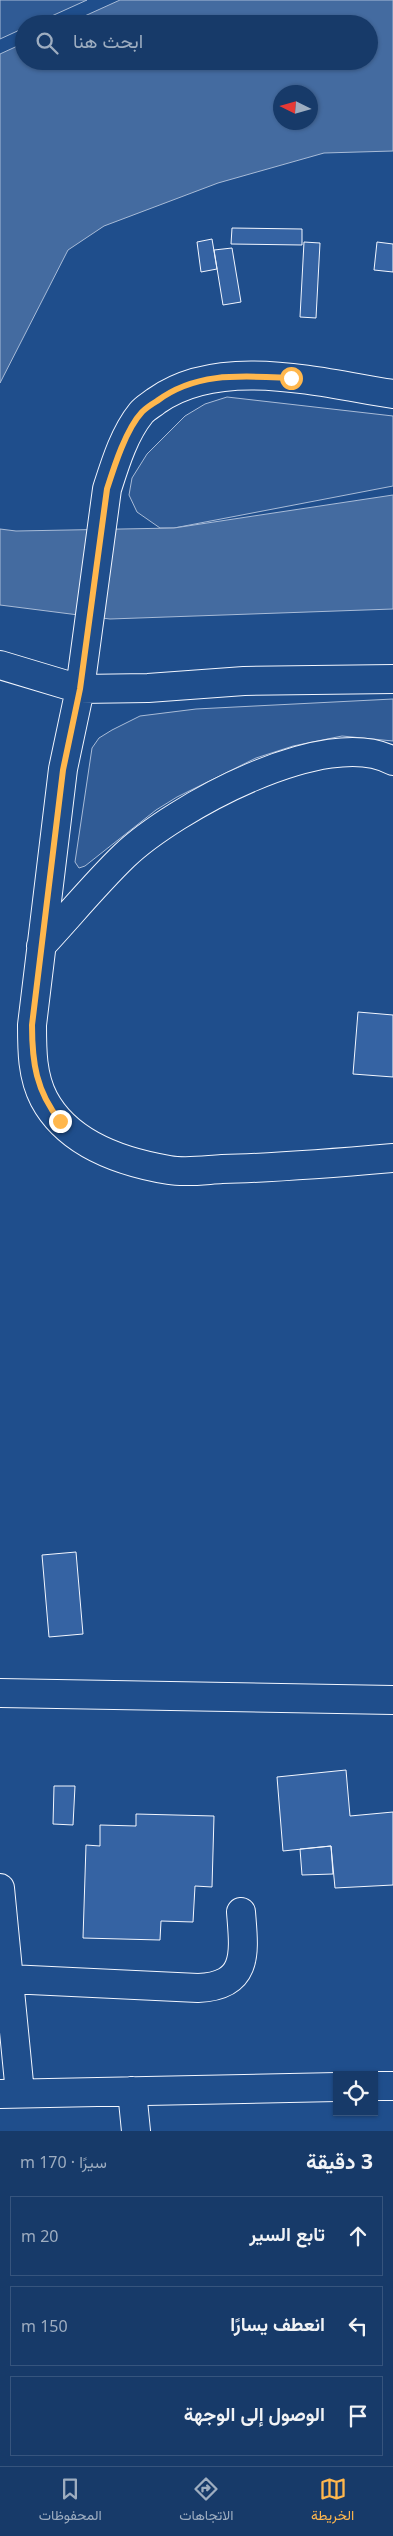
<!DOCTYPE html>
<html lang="ar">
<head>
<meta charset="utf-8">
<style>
  body { margin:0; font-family:"Noto Sans",Vazirmatn,sans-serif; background:#20416f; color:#f1f3f6; direction:rtl }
  .controls { position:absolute; right:15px; bottom:15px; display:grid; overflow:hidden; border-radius:0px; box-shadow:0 1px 4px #0004 }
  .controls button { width:45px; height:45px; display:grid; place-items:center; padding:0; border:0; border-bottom:1px solid #36547d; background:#173a69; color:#f1f3f6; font:25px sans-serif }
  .compass { position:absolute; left:273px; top:85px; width:45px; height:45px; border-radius:50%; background:#173a69; box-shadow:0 1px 4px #0004; rotate:275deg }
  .stop { position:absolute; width:15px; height:15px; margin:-11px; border:4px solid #ffb74d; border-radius:50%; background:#fff }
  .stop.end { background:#ffb74d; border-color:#fff; box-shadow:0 1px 5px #0008 }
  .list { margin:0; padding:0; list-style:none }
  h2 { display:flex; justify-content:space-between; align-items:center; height:65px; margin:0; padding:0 20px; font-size:21px }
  h2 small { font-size:16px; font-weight:400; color:#9eadc0 }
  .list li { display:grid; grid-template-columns:32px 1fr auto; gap:15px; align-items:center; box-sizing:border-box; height:80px; margin:0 10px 10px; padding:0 10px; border:1px solid #36547d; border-radius:0px }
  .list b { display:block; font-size:19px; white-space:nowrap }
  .list em { font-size:16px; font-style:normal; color:#9eadc0 }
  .icon { flex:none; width:28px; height:28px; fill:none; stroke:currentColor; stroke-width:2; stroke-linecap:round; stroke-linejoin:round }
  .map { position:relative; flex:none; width:393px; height:2131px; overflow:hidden; direction:ltr }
  .search { position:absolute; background:#173a69; box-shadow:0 1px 4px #0004; left:15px; right:15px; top:15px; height:55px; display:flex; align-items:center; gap:12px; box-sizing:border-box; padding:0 18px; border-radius:28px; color:#9eadc0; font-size:19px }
  .sheet { height:335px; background:#173a69 }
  nav { display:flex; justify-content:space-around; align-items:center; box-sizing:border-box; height:70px; border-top:1px solid #36547d; background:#173a69; font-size:14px; color:#9eadc0 }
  nav a { display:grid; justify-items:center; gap:2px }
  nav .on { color:#ffb74d }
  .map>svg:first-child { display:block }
  .built { fill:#305b95; stroke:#a8bbd7 }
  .water { fill:#446ba0; stroke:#a8bbd7; fill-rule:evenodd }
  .building { fill:#3563a3; stroke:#f2f6ff }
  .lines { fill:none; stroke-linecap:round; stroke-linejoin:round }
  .minor-casing { stroke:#f2f6ff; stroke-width:30 }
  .minor { stroke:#1f4e8c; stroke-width:28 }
  .route { stroke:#ffb74d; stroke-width:6 }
</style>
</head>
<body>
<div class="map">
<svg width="393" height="2131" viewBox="0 0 393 2131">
  <rect width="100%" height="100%" fill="#1f4e8c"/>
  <!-- built -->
  <path class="built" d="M0 0H87L34 24H24V28L0 39Z
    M227 397 393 416V486L174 528H160L137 512 129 495 132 478 147 454 185 416 205 404Z
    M393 699V741L342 736 293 746 256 758 177 797 156 810 85 866 79 868 75 862 92 748 99 738 112 730 140 716 196 709Z"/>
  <!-- water -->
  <path class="water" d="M120 0H393V151L324 153 218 183 104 226 68 250 0 383V54L24 43V61H369V24H67ZM280 92H310V122H280Z
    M393 495V609L110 619 0 605V529L16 531 174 528Z"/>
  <!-- building -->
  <path class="building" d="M232 228 302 229V245L231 244Z
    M212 239 217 269 201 272 197 242Z
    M304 242 320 243 316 318 300 317Z
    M377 242 393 244V272L374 270Z
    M232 248 241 302 223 305 214 250Z
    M358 1012 393 1015V1077L353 1074Z
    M76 1552 83 1634 49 1637 42 1555Z
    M346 1770 350 1816 393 1812V1885L335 1888 331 1846 283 1851 277 1777Z
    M54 1786H75L73 1825 53 1824Z
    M136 1814 214 1816 212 1887 195 1886 193 1922 161 1921 160 1940 83 1938 86 1845 100 1846V1825L136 1826Z
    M331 1846 333 1874 302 1875 300 1849Z"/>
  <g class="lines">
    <!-- minor casing -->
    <g class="minor-casing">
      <path id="minor" d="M393 394C321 383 220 355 156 401 151 405 145 408 141 413 124 434 115 464 107 489L80 689 148 688 244 681 393 679
        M0 665 80 689 63 769 32 1025C32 1050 32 1076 44 1099 68 1144 121 1162 169 1170 186 1173 205 1170 222 1169 279 1168 336 1163 393 1158
        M41 946C69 916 95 884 124 856 173 809 327 724 393 761
        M0 1693 393 1700
        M0 1888 20 2093
        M9 1979 198 1988C250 1986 244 1951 241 1912
        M374 2086H393
        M132 2091 136 2131
        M0 2094 337 2087"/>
    </g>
    <!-- minor -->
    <use href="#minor" class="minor"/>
  </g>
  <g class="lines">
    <!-- route -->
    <path class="route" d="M60 1121C36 1091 32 1062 32 1025L63 770 80 689 107 489C114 467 126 429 142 412 146 408 152 404 157 401 197 371 244 376 291 378"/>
  </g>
</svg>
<div class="controls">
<button><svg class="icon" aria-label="locate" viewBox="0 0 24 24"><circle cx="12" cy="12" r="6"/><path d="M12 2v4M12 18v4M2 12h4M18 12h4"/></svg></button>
</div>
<svg class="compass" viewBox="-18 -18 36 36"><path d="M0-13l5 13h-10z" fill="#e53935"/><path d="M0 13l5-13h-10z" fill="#9eadc0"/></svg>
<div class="stop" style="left:291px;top:378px"></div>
<div class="stop end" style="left:60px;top:1121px"></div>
<div class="search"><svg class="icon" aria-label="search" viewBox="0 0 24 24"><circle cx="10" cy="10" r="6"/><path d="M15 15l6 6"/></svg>ابحث هنا</div>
</div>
<section class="sheet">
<h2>3 دقيقة<small>سيرًا · 170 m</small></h2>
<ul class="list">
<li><svg class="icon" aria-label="ahead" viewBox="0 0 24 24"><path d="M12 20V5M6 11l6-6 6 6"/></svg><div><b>تابع السير</b></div><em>20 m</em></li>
<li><svg class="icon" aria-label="left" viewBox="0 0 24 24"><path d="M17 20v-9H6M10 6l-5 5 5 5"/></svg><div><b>انعطف يسارًا</b></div><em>150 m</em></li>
<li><svg class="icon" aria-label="arrive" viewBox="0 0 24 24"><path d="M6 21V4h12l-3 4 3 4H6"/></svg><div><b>الوصول إلى الوجهة</b></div></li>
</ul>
</section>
<nav>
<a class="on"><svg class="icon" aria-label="map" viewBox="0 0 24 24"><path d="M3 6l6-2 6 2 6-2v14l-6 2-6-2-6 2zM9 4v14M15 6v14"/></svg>الخريطة</a>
<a><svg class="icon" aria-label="directions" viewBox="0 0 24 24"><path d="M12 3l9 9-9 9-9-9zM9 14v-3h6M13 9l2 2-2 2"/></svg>الاتجاهات</a>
<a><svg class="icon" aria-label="saved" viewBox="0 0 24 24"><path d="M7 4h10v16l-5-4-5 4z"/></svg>المحفوظات</a>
</nav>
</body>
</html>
